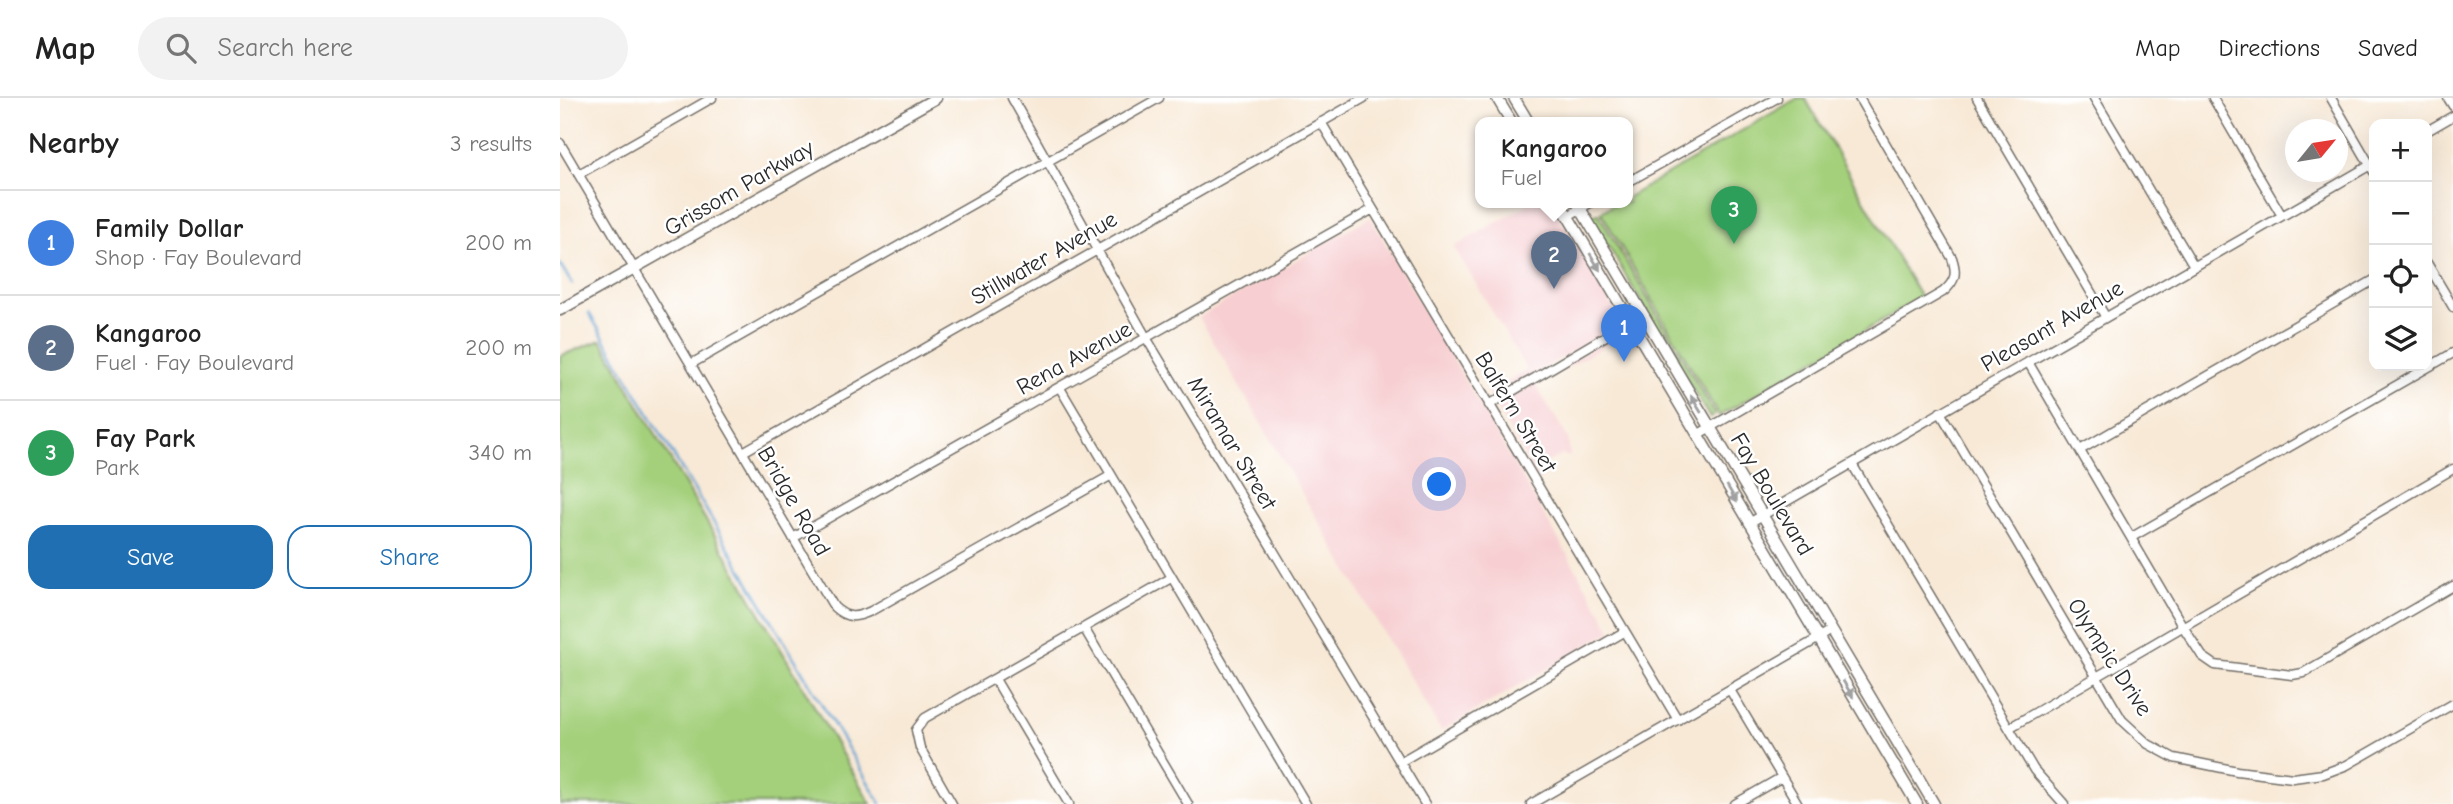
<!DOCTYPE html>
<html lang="en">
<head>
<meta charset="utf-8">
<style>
  body { margin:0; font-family:"Comic Neue",sans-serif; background:#f2f2f2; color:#222 }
  .controls { position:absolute; right:21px; top:21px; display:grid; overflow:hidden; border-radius:14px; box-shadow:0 7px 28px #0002 }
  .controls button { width:63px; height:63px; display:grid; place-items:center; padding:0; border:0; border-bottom:2px solid #e0e0e0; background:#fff; color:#222; font:35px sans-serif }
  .compass { position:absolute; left:1725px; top:21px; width:63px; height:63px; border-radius:50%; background:#fff; box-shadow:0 7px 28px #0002; rotate:60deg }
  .you { position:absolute; left:880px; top:387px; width:24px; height:24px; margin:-18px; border:5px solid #fff; border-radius:50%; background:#1a73e8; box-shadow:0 0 0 10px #1a73e833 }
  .badge { display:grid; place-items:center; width:46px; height:46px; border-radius:50%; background:#1f6fb2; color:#fff; font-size:23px; font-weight:700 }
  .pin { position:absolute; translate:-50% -58px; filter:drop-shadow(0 2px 4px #0008) }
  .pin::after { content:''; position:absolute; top:37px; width:24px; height:21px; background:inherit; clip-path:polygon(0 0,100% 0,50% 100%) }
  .popup { position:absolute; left:915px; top:19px; width:158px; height:91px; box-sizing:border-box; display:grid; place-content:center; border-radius:14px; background:#fff; filter:drop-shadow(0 2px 5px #0005); font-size:23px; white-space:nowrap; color:#767676 }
  .popup b { font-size:26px; color:#222 }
  .popup::after { content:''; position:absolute; left:50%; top:100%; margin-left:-14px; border:14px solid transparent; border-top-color:#fff }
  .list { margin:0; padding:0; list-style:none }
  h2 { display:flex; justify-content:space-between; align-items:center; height:91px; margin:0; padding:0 28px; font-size:30px }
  h2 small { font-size:23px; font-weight:400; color:#767676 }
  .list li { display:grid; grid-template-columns:46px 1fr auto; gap:21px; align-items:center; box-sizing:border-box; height:105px; padding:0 28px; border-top:2px solid #e0e0e0 }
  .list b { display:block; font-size:26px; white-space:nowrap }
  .list p { margin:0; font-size:23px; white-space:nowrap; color:#767676 }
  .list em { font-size:23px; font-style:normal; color:#767676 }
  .actions { display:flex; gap:14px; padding:21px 28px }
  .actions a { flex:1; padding:16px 0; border:2px solid #1f6fb2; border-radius:21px; text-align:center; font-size:24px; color:#1f6fb2 }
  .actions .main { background:#1f6fb2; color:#fff }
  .icon { flex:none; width:38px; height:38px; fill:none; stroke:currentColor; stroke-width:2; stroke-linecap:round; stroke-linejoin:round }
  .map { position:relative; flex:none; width:1893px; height:706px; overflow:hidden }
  header { display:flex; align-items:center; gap:42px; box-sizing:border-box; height:98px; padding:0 35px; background:#fff; border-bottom:2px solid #e0e0e0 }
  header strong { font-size:33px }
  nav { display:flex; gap:38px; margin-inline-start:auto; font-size:24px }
  .search { width:490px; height:63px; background:#f2f2f2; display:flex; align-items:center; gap:18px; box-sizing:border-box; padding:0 24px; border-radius:38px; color:#767676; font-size:26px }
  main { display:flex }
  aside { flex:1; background:#fff }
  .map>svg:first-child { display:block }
  .built { fill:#f7cfd2 }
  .green { fill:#a4d07c; stroke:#687e54; stroke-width:2 }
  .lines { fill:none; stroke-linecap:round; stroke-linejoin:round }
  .stream { stroke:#5ea0d2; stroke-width:2.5 }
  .minor-casing { stroke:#736e67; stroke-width:11 }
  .major-casing { stroke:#736e67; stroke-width:13 }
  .minor { stroke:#fff; stroke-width:8 }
  .major { stroke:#fff; stroke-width:10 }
  .oneway { fill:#a0a0a0 }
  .labels { text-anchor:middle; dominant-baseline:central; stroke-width:5; stroke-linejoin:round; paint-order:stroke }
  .street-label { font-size:23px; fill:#2b2b2b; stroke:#fff }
</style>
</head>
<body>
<header>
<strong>Map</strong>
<div class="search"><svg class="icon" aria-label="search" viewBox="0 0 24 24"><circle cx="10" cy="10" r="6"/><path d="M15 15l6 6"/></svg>Search here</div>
<nav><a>Map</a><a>Directions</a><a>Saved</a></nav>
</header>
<main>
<aside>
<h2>Nearby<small>3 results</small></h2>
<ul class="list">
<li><span class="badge" style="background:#3f7fe0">1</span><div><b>Family Dollar</b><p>Shop · Fay Boulevard</p></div><em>200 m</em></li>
<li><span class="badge" style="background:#5c6f8a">2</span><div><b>Kangaroo</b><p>Fuel · Fay Boulevard</p></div><em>200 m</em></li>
<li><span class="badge" style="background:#2e9e5b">3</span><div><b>Fay Park</b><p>Park</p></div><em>340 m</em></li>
</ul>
<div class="actions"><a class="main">Save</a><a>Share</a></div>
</aside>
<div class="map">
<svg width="1893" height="706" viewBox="0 0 1893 706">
  <rect width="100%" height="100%" fill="#fff"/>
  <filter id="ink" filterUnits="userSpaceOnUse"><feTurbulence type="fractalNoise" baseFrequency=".0143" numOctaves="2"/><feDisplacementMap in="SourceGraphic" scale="14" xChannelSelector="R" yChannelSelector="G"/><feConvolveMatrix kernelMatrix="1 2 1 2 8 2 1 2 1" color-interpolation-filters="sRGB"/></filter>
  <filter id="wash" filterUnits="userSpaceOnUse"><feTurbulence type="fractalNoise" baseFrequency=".00686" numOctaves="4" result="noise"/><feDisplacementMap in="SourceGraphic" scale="28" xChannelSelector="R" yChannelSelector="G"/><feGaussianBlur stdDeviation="1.57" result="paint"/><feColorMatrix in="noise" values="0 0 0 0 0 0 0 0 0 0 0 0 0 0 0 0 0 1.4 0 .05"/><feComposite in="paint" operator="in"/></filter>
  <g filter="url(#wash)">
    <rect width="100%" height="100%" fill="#f8e9d6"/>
    <!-- built -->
    <path class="built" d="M970 105H991L1062 224 931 301 928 296 967 272 894 149Z
      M810 119 1052 533 881 633 639 219Z
      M1066 231 1068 234 976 288 1008 340 1010 359 1003 357 985 365 986 378 979 382 935 308Z"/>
    <!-- green -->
    <path class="green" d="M1238 0H1245L1361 200 1159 318 1041 114 1056 105H1068V99Z
      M1038 115 1155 317 1150 320 1031 119Z
      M41 242 311 706H0V258Z"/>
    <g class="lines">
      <!-- stream -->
      <path class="stream" d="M0 166 12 186
        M29 215 321 706"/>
    </g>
  </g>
  <g filter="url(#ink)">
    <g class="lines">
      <!-- minor casing -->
      <g class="minor-casing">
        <path id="minor" d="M452 0 587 241 865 706
          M1417 0 1545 218
          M1534 0 1634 168
          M1653 0 1722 118
          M1771 0 1814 74
          M1888 0 1893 8
          M761 24 1118 622
          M1867 33 1893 18
          M0 45 274 509C287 521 296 520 311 513L550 378
          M19 76 152 0
          M1068 84 1217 0
          M1008 118 1030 105
          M1867 165 1893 209
          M1468 264 1622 527 1642 558 1655 567 1732 577 1743 575 1893 488
          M131 266 599 0
          M500 290 746 706
          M929 307 1083 216
          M1380 314 1562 622 1588 646 1614 660 1677 673 1733 680 1763 676 1787 667 1893 606
          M1137 337 1383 194C1396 183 1397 175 1392 160L1299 0
          M1520 352 1814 182
          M183 354 804 0
          M1292 366 1474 672 1504 706
          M1189 425 1814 65
          M1572 439 1893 255
          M233 440 813 111
          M524 530 628 706
          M435 581 509 706
          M1170 592 1238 706
          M1449 630 1893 371
          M840 664 1064 534
          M392 706 360 650 356 632 365 620 611 480
          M971 706 1271 533
          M1175 706 1222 679"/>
      </g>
      <!-- major casing -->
      <g class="major-casing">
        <path id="major" d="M937 0 952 25
          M954 0 969 25
          M1000 105 1357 706
          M1017 105 1374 706
          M0 212 376 0"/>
      </g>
      <!-- minor -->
      <use href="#minor" class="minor"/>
      <!-- major -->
      <use href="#major" class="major"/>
    </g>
    <!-- one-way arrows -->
    <defs><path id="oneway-solid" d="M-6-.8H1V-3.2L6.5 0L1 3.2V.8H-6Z" transform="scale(1.75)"/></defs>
    <g class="oneway">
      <use href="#oneway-solid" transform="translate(1035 164) rotate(59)"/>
      <use href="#oneway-solid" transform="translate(1136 306) rotate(-121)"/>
      <use href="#oneway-solid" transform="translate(1172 396) rotate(60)"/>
      <use href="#oneway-solid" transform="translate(1288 591) rotate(59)"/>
    </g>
  </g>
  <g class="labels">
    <!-- street labels -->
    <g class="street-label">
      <text transform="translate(179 90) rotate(-30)">Grissom Parkway</text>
      <text transform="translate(484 160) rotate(-30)">Stillwater Avenue</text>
      <text transform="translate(1492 228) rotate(-30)">Pleasant Avenue</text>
      <text transform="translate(514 260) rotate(-29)">Rena Avenue</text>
      <text transform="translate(956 314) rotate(59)">Balfern Street</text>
      <text transform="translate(672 345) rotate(59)">Miramar Street</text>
      <text transform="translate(1212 396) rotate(59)">Fay Boulevard</text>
      <text transform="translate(234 403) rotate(60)">Bridge Road</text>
      <text transform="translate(1550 559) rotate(57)">Olympic Drive</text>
    </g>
  </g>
</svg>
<div class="controls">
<button>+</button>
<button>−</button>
<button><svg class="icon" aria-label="locate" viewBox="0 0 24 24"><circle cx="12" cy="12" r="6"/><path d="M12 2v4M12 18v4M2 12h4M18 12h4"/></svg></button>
<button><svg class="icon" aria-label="layers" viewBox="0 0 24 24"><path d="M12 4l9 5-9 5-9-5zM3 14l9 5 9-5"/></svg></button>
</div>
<svg class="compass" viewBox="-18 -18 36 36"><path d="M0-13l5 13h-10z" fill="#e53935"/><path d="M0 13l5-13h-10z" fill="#767676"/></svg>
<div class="you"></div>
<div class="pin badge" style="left:1064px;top:264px;background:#3f7fe0">1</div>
<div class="pin badge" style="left:994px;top:191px;background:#5c6f8a">2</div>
<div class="popup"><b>Kangaroo</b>Fuel</div>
<div class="pin badge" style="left:1174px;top:146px;background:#2e9e5b">3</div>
</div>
</main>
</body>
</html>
